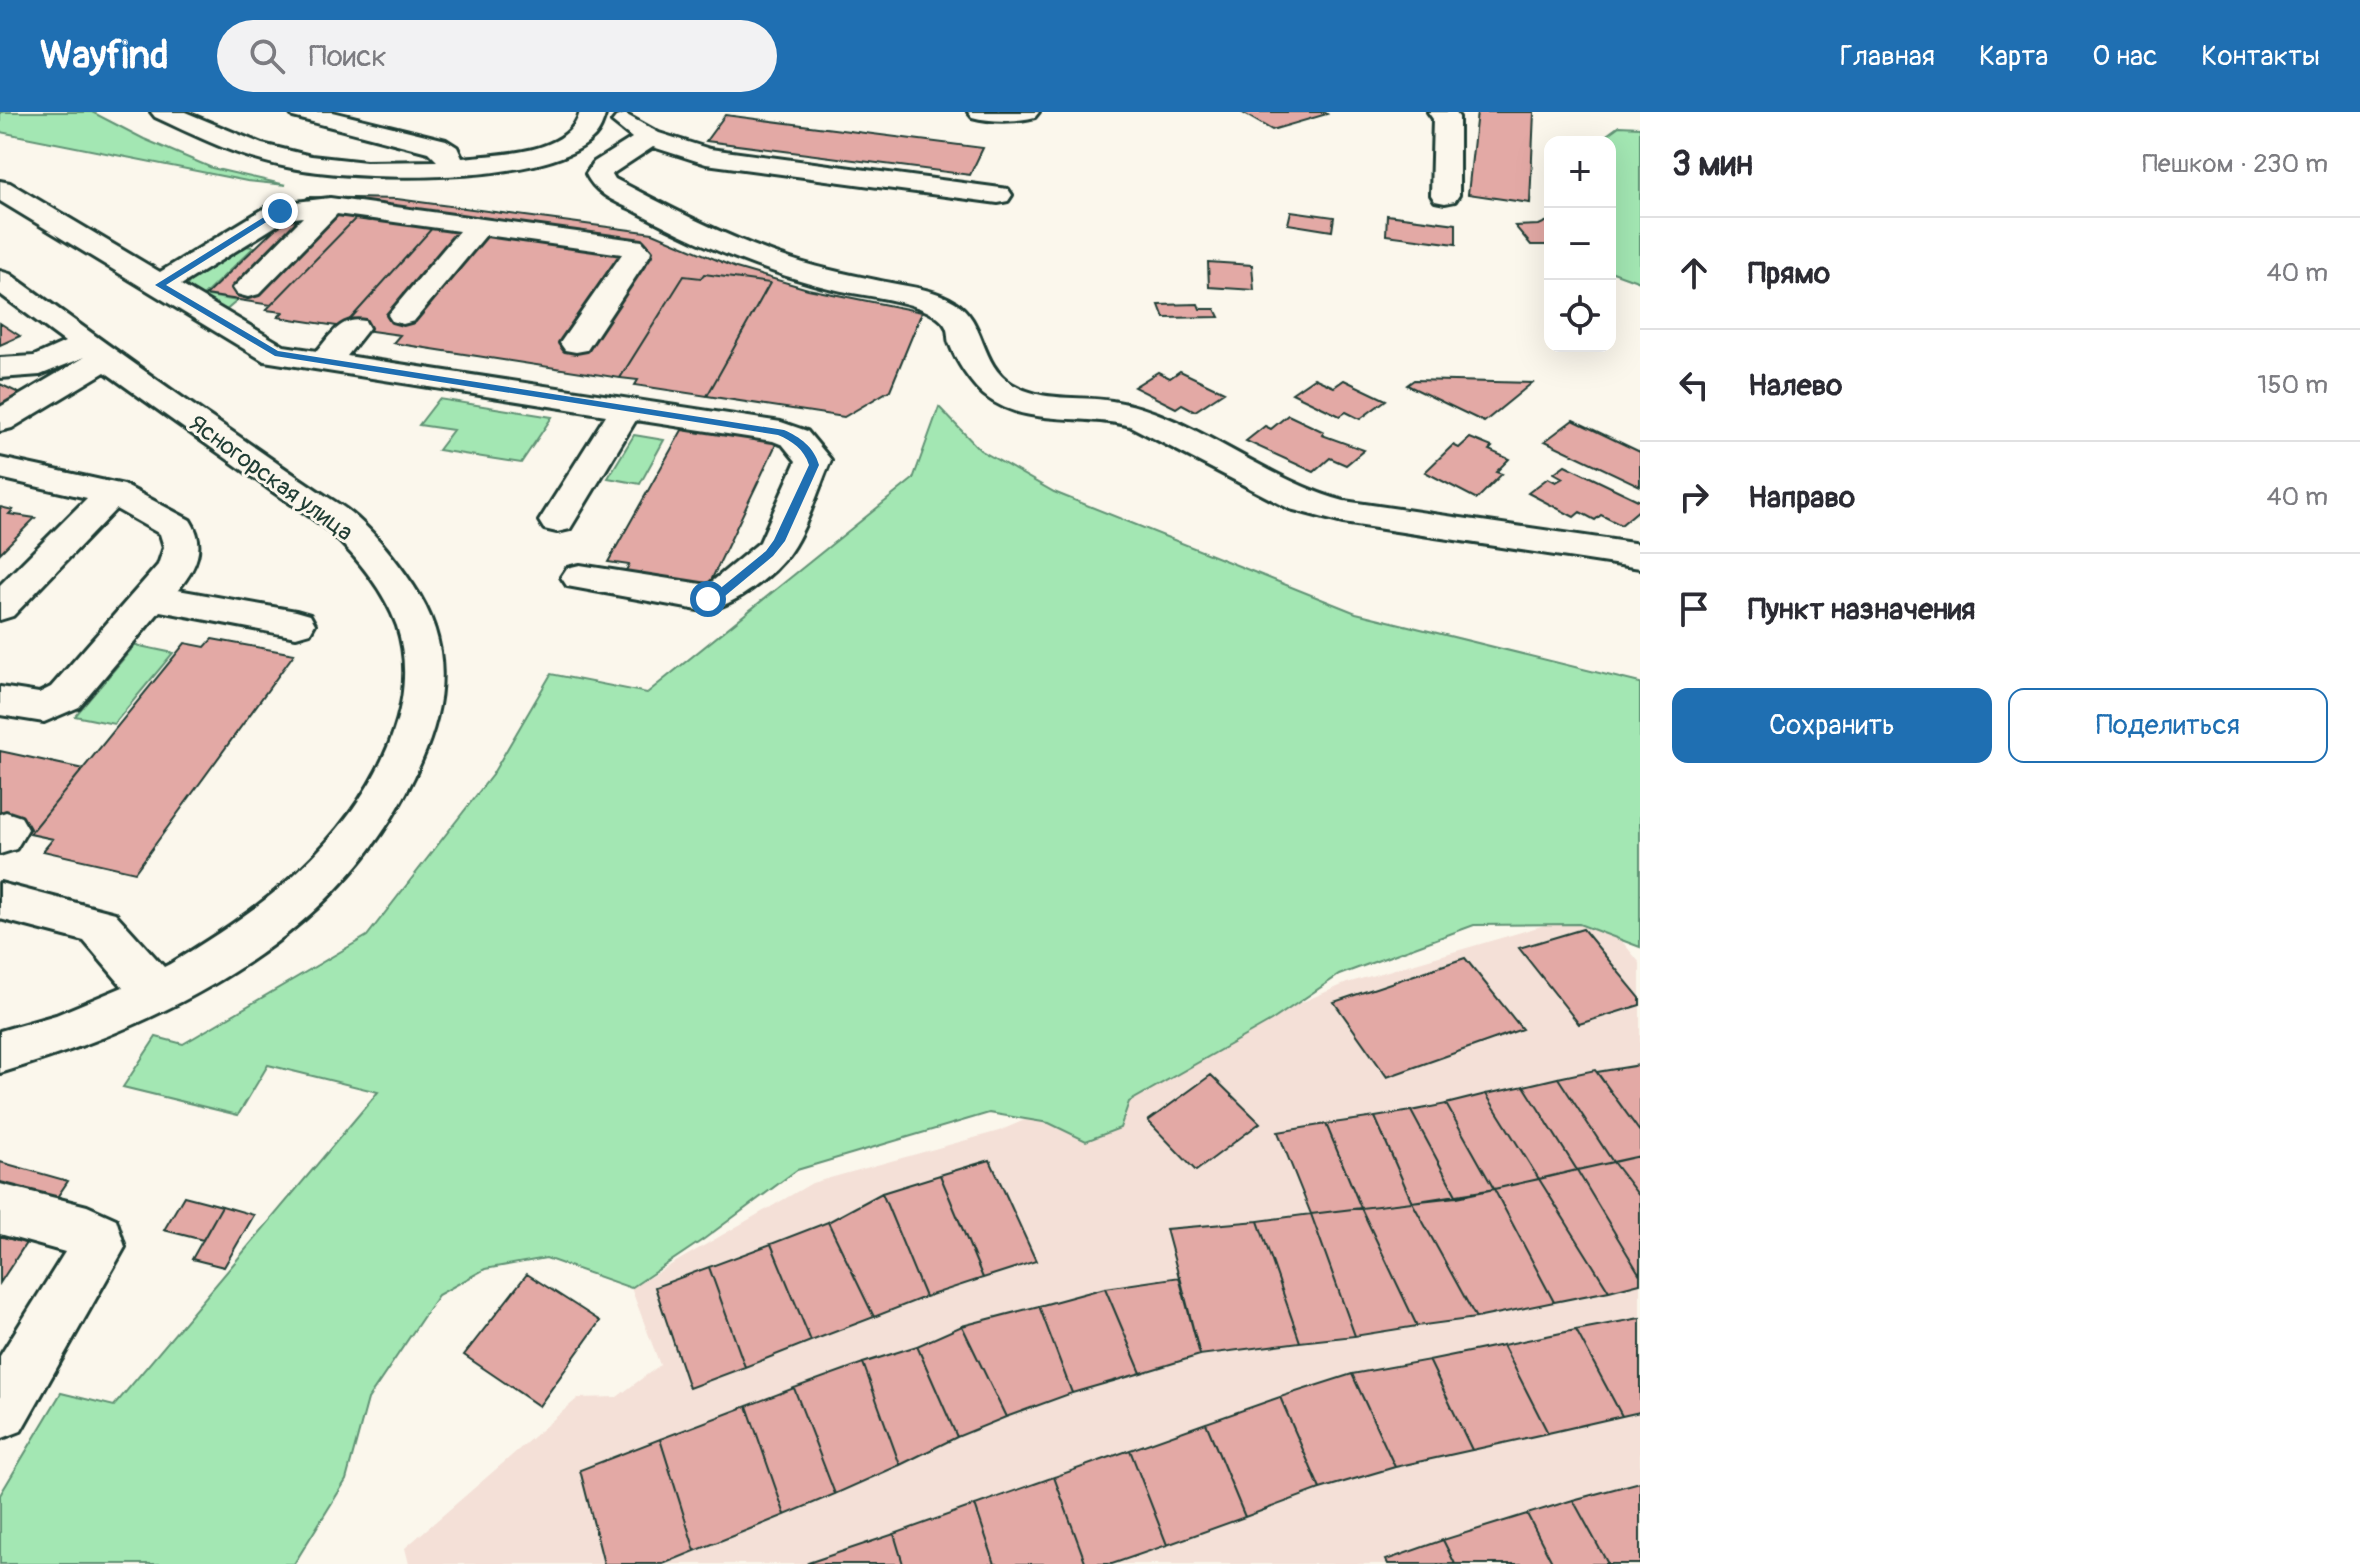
<!DOCTYPE html>
<html lang="ru">
<head>
<meta charset="utf-8">
<style>
  body { margin:0; font-family:Pangolin,sans-serif; background:#f2f2f3; color:#2b2b33 }
  .controls { position:absolute; right:24px; top:24px; display:grid; overflow:hidden; border-radius:16px; box-shadow:0 8px 32px #0002 }
  .controls button { width:72px; height:72px; display:grid; place-items:center; padding:0; border:0; border-bottom:2px solid #e1e1e2; background:#fff; color:#2b2b33; font:40px sans-serif }
  .stop { position:absolute; width:24px; height:24px; margin:-18px; border:6px solid #1f6fb2; border-radius:50%; background:#fff }
  .stop.end { background:#1f6fb2; border-color:#fff; box-shadow:0 2px 8px #0008 }
  .list { margin:0; padding:0; list-style:none }
  h2 { display:flex; justify-content:space-between; align-items:center; height:104px; margin:0; padding:0 32px; font-size:34px }
  h2 small { font-size:26px; font-weight:400; color:#7c7c81 }
  .list li { display:grid; grid-template-columns:52px 1fr auto; gap:24px; align-items:center; box-sizing:border-box; height:112px; padding:0 32px; border-top:2px solid #e1e1e2 }
  .list b { display:block; font-size:30px; white-space:nowrap }
  .list em { font-size:26px; font-style:normal; color:#7c7c81 }
  .actions { display:flex; gap:16px; padding:24px 32px }
  .actions a { flex:1; padding:18px 0; border:2px solid #1f6fb2; border-radius:16px; text-align:center; font-size:28px; color:#1f6fb2 }
  .actions .main { background:#1f6fb2; color:#fff }
  .icon { flex:none; width:44px; height:44px; fill:none; stroke:currentColor; stroke-width:2; stroke-linecap:round; stroke-linejoin:round }
  .map { position:relative; flex:none; width:1640px; height:1452px; overflow:hidden }
  header { display:flex; align-items:center; gap:48px; box-sizing:border-box; height:112px; padding:0 40px; background:#1f6fb2; color:#fff }
  header strong { font-size:38px }
  nav { display:flex; gap:44px; margin-inline-start:auto; font-size:28px }
  .search { width:560px; height:72px; background:#f2f2f3; display:flex; align-items:center; gap:20px; box-sizing:border-box; padding:0 28px; border-radius:44px; color:#7c7c81; font-size:30px }
  main { display:flex }
  aside { flex:1; background:#fff }
  .map>svg:first-child { display:block }
  .built { fill:#f4e0d7 }
  .green { fill:#a3e7b3; stroke:#619274; stroke-width:2 }
  .building { fill:#e3a9a5; stroke:#1f3d34; stroke-width:2 }
  .lines { fill:none; stroke-linecap:round; stroke-linejoin:round }
  .minor-casing { stroke:#1f3d34; stroke-width:6 }
  .minor { fill:#fbf7ec; fill-rule:evenodd }
  .route { fill:#1f6fb2 }
  .labels { text-anchor:middle; dominant-baseline:central; stroke-width:6; stroke-linejoin:round; paint-order:stroke }
  .street-label { font-size:24px; fill:#1f3d34; stroke:#fbf7ec }
</style>
</head>
<body>
<header>
<strong>Wayfind</strong>
<div class="search"><svg class="icon" aria-label="search" viewBox="0 0 24 24"><circle cx="10" cy="10" r="6"/><path d="M15 15l6 6"/></svg>Поиск</div>
<nav><a>Главная</a><a>Карта</a><a>О нас</a><a>Контакты</a></nav>
</header>
<main>
<div class="map">
<svg width="1640" height="1452" viewBox="0 0 1640 1452">
  <rect width="100%" height="100%" fill="#fbf7ec"/>
  <filter id="ink" filterUnits="userSpaceOnUse"><feTurbulence type="fractalNoise" baseFrequency=".0125" numOctaves="2"/><feDisplacementMap in="SourceGraphic" scale="16" xChannelSelector="R" yChannelSelector="G"/><feConvolveMatrix kernelMatrix="1 2 1 2 8 2 1 2 1" color-interpolation-filters="sRGB"/></filter>
  <g filter="url(#ink)">
    <!-- built -->
    <path class="built" d="M1596 798 1640 851V1452H409L405 1436 578 1286 617 1285 660 1253 631 1176 812 1071 999 1019 1347 871Z"/>
    <!-- green -->
    <path class="green" d="M0 0H92L144 27 212 56 286 73 247 69 0 20Z
      M1619 14 1640 15V170L1610 159V30H1604V25Z
      M244 134 254 135 204 183 237 189 224 200 185 178 189 170Z
      M439 287 552 305 521 351 438 338 453 318 419 313Z
      M939 295 980 338 1054 380 1356 501 1640 571V835L1579 812 1474 813 1339 863 1271 909 1129 990 1120 1016 1086 1029 1049 1011 989 1001 797 1058 704 1127 631 1176 546 1146 485 1157 438 1183 368 1287 346 1368 294 1452H0V1383L61 1281 114 1294 378 980 268 953 238 1003 123 975 156 925 183 932 367 824 492 663 551 562 647 581 913 367Z
      M634 323 664 328 640 372 608 366Z
      M135 533 173 541 114 612 75 604Z"/>
    <!-- building -->
    <path class="building" d="M1241 0H1324L1327 2 1272 18Z
      M1477 0H1534L1530 91 1468 82Z
      M725 3 810 14 983 36 970 63 706 29Z
      M308 85 397 87 653 121 736 156 808 177 922 200 890 278 844 305 707 284 770 171 704 162 701 166 684 164 620 266 393 231 400 223 343 215 435 113 374 105 370 109 355 107 271 193 206 183Z
      M1291 99 1334 105 1332 119 1288 112Z
      M1387 103 1456 112V132L1386 123Z
      M374 105 435 113 343 215 278 205 283 200 266 198 355 107 370 109Z
      M1550 108V133H1531L1515 114 1539 113Z
      M1208 150 1252 153 1254 178 1209 175Z
      M704 162 770 171 707 284 635 273 638 268 620 266 684 164 701 166Z
      M1198 192 1200 197H1215L1219 205 1164 206 1159 193Z
      M0 211 20 224 0 233Z
      M1180 259 1224 280 1195 299 1182 292 1176 296 1134 275 1158 260 1170 266Z
      M1314 266 1334 275 1344 268 1386 288 1360 307 1346 300 1340 304 1292 281Z
      M1414 268 1532 271 1484 310 1407 273Z
      M0 272 21 282 0 294Z
      M1288 303 1324 320 1322 323 1364 338 1346 353 1330 346 1314 360 1246 329 1265 314 1271 317Z
      M1573 308 1640 340V374L1545 329Z
      M704 314 779 326 708 475 625 460 629 453 608 450 682 318 700 321Z
      M1470 326 1492 335 1489 338 1509 347 1496 360 1502 362 1477 387 1425 360 1453 333 1459 336Z
      M1565 353 1640 389V397L1621 413 1601 403 1595 408 1580 400 1574 405 1528 381 1548 366 1556 370 1563 366 1554 361Z
      M0 395 13 398 9 402 35 406 0 441Z
      M212 527 294 542 135 760 43 739 53 727 30 722 185 531 205 535Z
      M0 639 83 657 30 722 0 716Z
      M1583 817 1640 886V893L1579 912 1519 836Z
      M1465 846 1522 917 1387 965 1334 890Z
      M1640 953V1020L1597 960Z
      M1595 958 1640 1020V1044L1613 1050 1558 966Z
      M1211 963 1260 1011 1196 1059 1148 1009Z
      M1558 966 1613 1050 1577 1058 1524 974Z
      M1524 974 1577 1058 1539 1067 1486 982Z
      M1486 982 1539 1067 1494 1077 1446 992Z
      M1446 992 1494 1077 1457 1085 1411 999Z
      M1411 999 1457 1085 1412 1090 1375 1005Z
      M1375 1005 1412 1090 1361 1096 1326 1012Z
      M1326 1012 1361 1096 1311 1102 1278 1020Z
      M1640 1044V1085L1613 1050Z
      M990 1048 1036 1149 983 1166 940 1063Z
      M0 1050 68 1069 26 1131 0 1124Z
      M1613 1050 1640 1085V1163L1577 1058Z
      M1577 1058 1640 1163V1171L1609 1179 1539 1067Z
      M940 1063 983 1166 925 1185 882 1081Z
      M1539 1067 1609 1179 1554 1190 1494 1077Z
      M1494 1077 1554 1190 1476 1206 1412 1090Z
      M882 1081 925 1185 874 1205 828 1110Z
      M184 1084 222 1094 203 1128 164 1118Z
      M1412 1090 1476 1206 1417 1214 1361 1096Z
      M222 1094 254 1103 224 1155 192 1147Z
      M1361 1096 1417 1214 1355 1224 1311 1102Z
      M1311 1102 1355 1224 1300 1230 1258 1109Z
      M1258 1109 1300 1230 1200 1243 1166 1117Z
      M828 1110 874 1205 811 1229 771 1132Z
      M0 1124 26 1131 0 1171Z
      M771 1132 811 1229 745 1255 709 1155Z
      M709 1155 745 1255 689 1276 655 1175Z
      M527 1162 600 1209 539 1294 464 1243Z
      M1180 1165 1200 1243 1141 1261 1105 1176Z
      M1105 1176 1141 1261 1072 1281 1039 1194Z
      M1039 1194 1072 1281 1006 1305 962 1214Z
      M1640 1206V1300L1622 1304 1576 1218Z
      M962 1214 1006 1305 957 1325 917 1234Z
      M1576 1218 1622 1304 1548 1321 1503 1233Z
      M1503 1233 1548 1321 1472 1338 1429 1248Z
      M917 1234 957 1325 900 1353 863 1251Z
      M1429 1248 1472 1338 1395 1355 1352 1262Z
      M863 1251 900 1353 835 1382 794 1276Z
      M1352 1262 1395 1355 1320 1377 1280 1285Z
      M794 1276 835 1382 785 1403 747 1294Z
      M1280 1285 1320 1377 1245 1405 1206 1311Z
      M747 1294 785 1403 695 1439 660 1327Z
      M1206 1311 1245 1405 1167 1433 1130 1338Z
      M660 1327 695 1439 663 1452H604L580 1358Z
      M1130 1338 1167 1433 1112 1452H1086L1054 1365Z
      M1054 1365 1086 1452H995L975 1393Z
      M1640 1370V1452H1608L1573 1388Z
      M1573 1388 1608 1452H1553L1527 1402Z
      M975 1393 995 1452H903L894 1422Z
      M1527 1402 1553 1452H1455L1443 1428Z
      M894 1422 903 1452H809L808 1451Z
      M1443 1428 1455 1452H1388L1386 1448Z"/>
    <g class="lines">
      <!-- minor casing -->
      <g class="minor-casing">
        <path id="minor" d="M151 0H185L262 32 311 44 366 50 437 49 428 40 293 5 289 0H332L446 28 457 35 462 46C499 42 569 43 580 0H606C603 10 600 20 592 27 546 74 350 69 287 55 240 46 198 25 155 5Z
          M968 0H1039L1035 5C1016 10 991 10 972 5Z
          M1428 0H1455L1459 5V83L1455 89 1445 91 1435 89 1431 83 1433 7Z
          M625 2 659 21 710 37 1008 77 1012 83 1008 89 998 91 706 52 653 35 612 62 615 67C672 97 730 127 791 147 824 158 857 164 891 171 912 175 936 178 955 190 986 209 979 252 1012 272 1044 291 1077 283 1112 289 1190 301 1265 368 1344 389L1640 432V456L1343 411 1290 397 1130 314C1084 301 1024 316 984 283 971 272 956 249 950 233 947 228 949 221 946 215 941 204 923 197 911 193 881 184 848 182 817 173 754 156 695 131 637 100 617 90 596 83 586 62L594 50 632 26 612 10 616 5Z
          M0 69 10 71 160 160 270 93 330 86 642 129 651 139 650 143 587 238 576 240 565 238 560 231 622 142 486 123 414 209 403 212 392 209 388 203 459 119 337 102 259 182 248 185 237 182 233 176 303 105 287 107 181 173 284 234 317 239C331 223 341 204 365 209L369 216 347 244 781 310 807 319 831 348C818 377 808 414 790 440 775 463 727 501 698 498L567 474 561 465 567 456 580 453 708 473 760 430 796 349 783 333 773 329 636 308 570 417 557 420 544 417 539 409 606 303 264 249 0 89Z
          M0 159 10 162C74 208 138 255 203 300 239 324 275 350 311 374 326 385 343 393 357 406 378 425 397 449 413 473 452 530 448 589 421 650 346 823 172 910 0 961V919L56 903 123 875 84 829 0 807V771L115 801 164 855 170 852C210 827 249 803 284 772 352 713 428 610 397 514 385 480 358 446 331 421 314 405 292 393 272 379 217 339 160 300 105 260L12 316 0 319V295L85 245 40 263 0 266V246L34 244 65 230 0 182Z
          M0 346 124 373 190 408C207 434 196 456 178 478L296 499 310 503 315 512 310 521 296 525 160 499 79 595 44 610 0 603V575L39 581 51 575 158 453 164 435 160 422 116 397 13 504 0 508V473L87 386 0 366Z
          M6 700 21 705 28 717 16 737 0 742V702Z
          M0 1072 87 1094 116 1107 125 1135 21 1319 0 1327V1244L65 1140 0 1122Z"/>
      </g>
      <!-- minor -->
      <use href="#minor" class="minor"/>
    </g>
  </g>
  <!-- route -->
  <path class="route" d="M277 97 284 99 166 173 278 239 784 318C800 325 814 335 819 353L785 429 773 444 725 484 704 490V484L717 479 766 439 774 428 809 353C804 337 792 329 778 323L275 244 155 173Z"/>
  <g class="labels">
    <!-- street labels -->
    <g class="street-label">
      <text transform="translate(271 366) rotate(36)">Ясногорская улица</text>
    </g>
  </g>
</svg>
<div class="controls">
<button>+</button>
<button>−</button>
<button><svg class="icon" aria-label="locate" viewBox="0 0 24 24"><circle cx="12" cy="12" r="6"/><path d="M12 2v4M12 18v4M2 12h4M18 12h4"/></svg></button>
</div>
<div class="stop" style="left:708px;top:487px"></div>
<div class="stop end" style="left:280px;top:99px"></div>
</div>
<aside>
<h2>3 мин<small>Пешком · 230 m</small></h2>
<ul class="list">
<li><svg class="icon" aria-label="ahead" viewBox="0 0 24 24"><path d="M12 20V5M6 11l6-6 6 6"/></svg><div><b>Прямо</b></div><em>40 m</em></li>
<li><svg class="icon" aria-label="left" viewBox="0 0 24 24"><path d="M17 20v-9H6M10 6l-5 5 5 5"/></svg><div><b>Налево</b></div><em>150 m</em></li>
<li><svg class="icon" aria-label="right" viewBox="0 0 24 24"><path d="M7 20v-9h11M14 6l5 5-5 5"/></svg><div><b>Направо</b></div><em>40 m</em></li>
<li><svg class="icon" aria-label="arrive" viewBox="0 0 24 24"><path d="M6 21V4h12l-3 4 3 4H6"/></svg><div><b>Пункт назначения</b></div></li>
</ul>
<div class="actions"><a class="main">Сохранить</a><a>Поделиться</a></div>
</aside>
</main>
</body>
</html>
